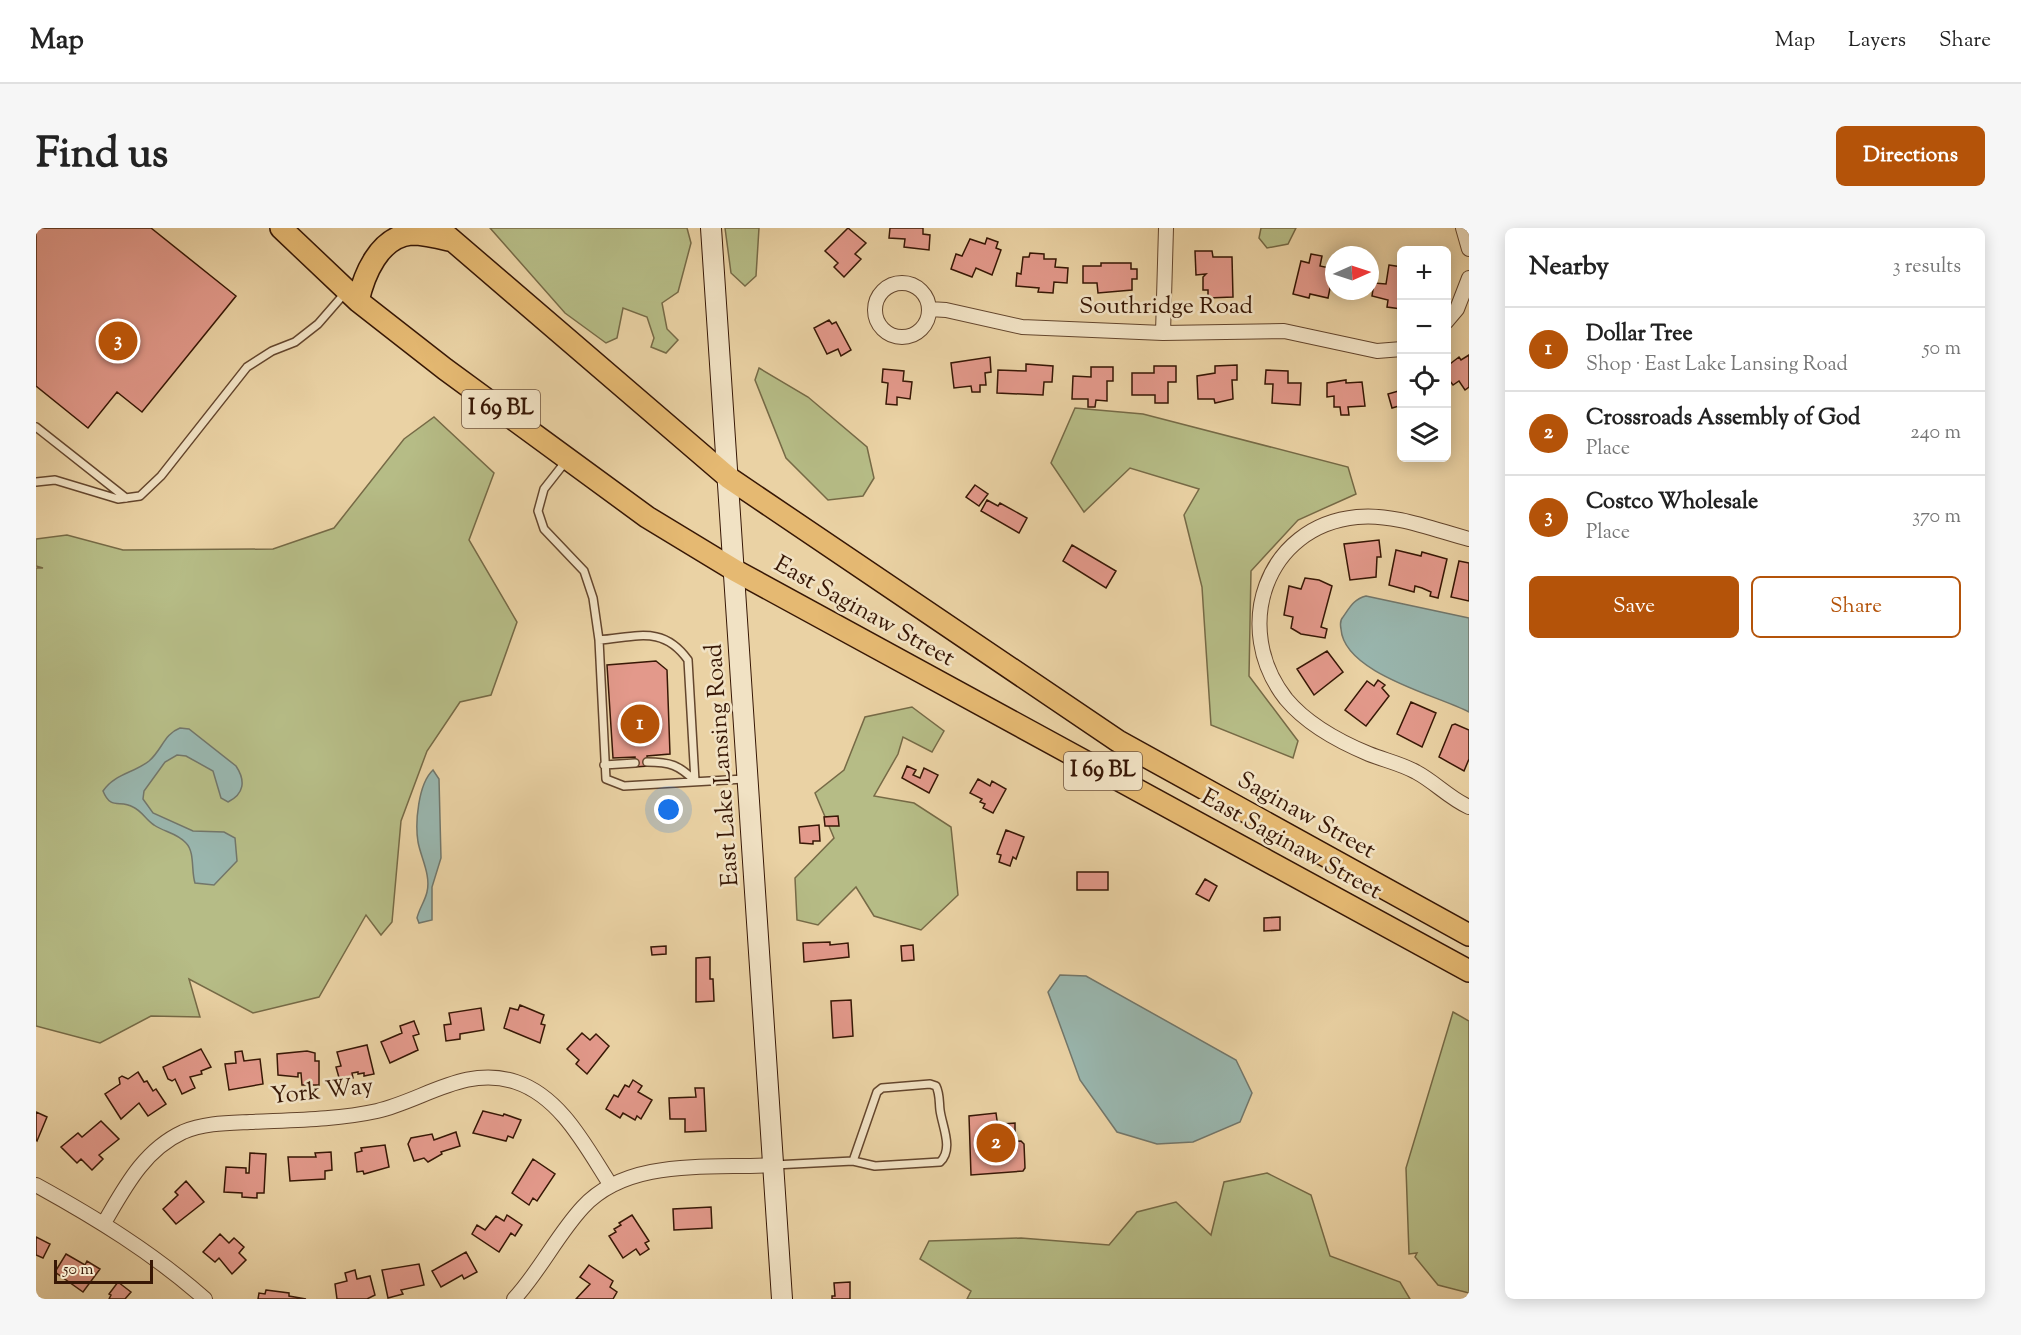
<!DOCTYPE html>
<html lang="en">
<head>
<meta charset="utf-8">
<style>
  body { margin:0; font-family:"Sorts Mill Goudy",serif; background:#f6f6f6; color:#222 }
  .controls { position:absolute; right:18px; top:18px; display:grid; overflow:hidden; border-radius:9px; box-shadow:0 3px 15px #0003 }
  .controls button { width:54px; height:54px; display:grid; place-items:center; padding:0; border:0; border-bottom:2px solid #e0e0e0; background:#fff; color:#222; font:30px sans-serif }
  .compass { position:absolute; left:1289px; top:18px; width:54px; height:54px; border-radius:50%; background:#fff; box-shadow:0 3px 15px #0003; rotate:87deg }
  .scale { position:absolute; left:18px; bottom:15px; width:99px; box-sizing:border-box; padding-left:6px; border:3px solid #371705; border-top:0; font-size:16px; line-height:21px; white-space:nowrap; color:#371705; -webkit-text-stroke:4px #f1e2c4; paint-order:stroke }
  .you { position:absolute; left:633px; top:582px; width:21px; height:21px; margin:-15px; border:4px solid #fff; border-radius:50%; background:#1a73e8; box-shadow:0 0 0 9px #1a73e833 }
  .badge { display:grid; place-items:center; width:39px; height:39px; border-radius:50%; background:#b45309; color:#fff; font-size:20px; font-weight:700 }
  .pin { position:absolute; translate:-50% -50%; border:3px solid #fff; box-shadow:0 2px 6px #0006 }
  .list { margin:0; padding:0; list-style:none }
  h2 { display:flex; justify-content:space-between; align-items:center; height:78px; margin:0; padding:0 24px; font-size:26px }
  h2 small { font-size:20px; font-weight:400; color:#767676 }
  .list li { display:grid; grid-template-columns:39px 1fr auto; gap:18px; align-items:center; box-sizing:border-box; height:84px; padding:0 24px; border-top:2px solid #e0e0e0 }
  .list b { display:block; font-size:22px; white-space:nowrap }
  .list p { margin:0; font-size:20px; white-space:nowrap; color:#767676 }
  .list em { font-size:20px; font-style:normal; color:#767676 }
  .actions { display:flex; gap:12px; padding:18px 24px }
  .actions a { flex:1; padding:14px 0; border:2px solid #b45309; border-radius:9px; text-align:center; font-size:21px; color:#b45309 }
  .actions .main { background:#b45309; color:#fff }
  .icon { flex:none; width:33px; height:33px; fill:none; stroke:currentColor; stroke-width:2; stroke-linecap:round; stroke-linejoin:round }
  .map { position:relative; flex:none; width:1433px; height:1071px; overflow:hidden; border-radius:9px }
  header { display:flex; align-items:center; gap:36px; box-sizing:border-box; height:84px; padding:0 30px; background:#fff; border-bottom:2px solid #e0e0e0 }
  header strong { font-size:28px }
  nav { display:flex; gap:33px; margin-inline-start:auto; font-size:21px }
  .intro { display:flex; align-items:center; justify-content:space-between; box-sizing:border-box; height:144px; padding:0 36px }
  h1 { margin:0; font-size:42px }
  .button { padding:15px 27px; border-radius:9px; background:#b45309; color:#fff; font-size:21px; font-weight:700 }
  main { display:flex; gap:36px; padding:0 36px }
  aside { flex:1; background:#fff; border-radius:9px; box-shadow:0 3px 15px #0003 }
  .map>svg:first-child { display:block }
  .green { fill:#b6bc86; stroke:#766a46; stroke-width:1.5 }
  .water { fill:#99b6ae; stroke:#72766a; stroke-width:1.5 }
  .building { fill:#e3998b; stroke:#371705; stroke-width:1.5 }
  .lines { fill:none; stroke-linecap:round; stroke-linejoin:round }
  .lane-casing { stroke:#64462d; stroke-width:10 }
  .street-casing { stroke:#64462d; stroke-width:16 }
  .secondary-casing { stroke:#371705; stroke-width:22 }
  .primary-casing { stroke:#371705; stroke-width:24 }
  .lane { stroke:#f1e2c4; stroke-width:7 }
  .street { stroke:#f1e2c4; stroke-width:14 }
  .secondary { stroke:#f1e2c4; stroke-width:20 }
  .primary { stroke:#e5b972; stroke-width:21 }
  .labels { text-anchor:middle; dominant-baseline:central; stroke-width:5; stroke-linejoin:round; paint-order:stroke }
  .shield { fill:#f1e2c4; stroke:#6f543e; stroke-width:1.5 }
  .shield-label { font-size:22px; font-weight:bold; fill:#371705 }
  .street-label { font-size:24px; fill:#371705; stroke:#f1e2c4 }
</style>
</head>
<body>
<header>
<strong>Map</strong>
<nav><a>Map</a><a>Layers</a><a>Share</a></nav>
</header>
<div class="intro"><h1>Find us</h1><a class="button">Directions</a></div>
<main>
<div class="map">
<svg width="1433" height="1071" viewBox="0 0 1433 1071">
  <rect width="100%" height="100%" fill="#ead2a4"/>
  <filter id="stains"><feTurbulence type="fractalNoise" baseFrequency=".00333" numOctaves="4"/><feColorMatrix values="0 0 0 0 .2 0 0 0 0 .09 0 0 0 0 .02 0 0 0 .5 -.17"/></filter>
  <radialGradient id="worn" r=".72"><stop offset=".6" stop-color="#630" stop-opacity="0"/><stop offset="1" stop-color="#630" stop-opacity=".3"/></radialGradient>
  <!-- green -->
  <path class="green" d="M454 0H651L655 15 642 64 626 75 631 101 642 112 630 125 615 119 618 110 611 89 587 80 581 110 570 115 529 85Z
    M689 0H723L720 48 709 58 695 45Z
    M1225 0H1260L1252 16 1231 20 1223 10Z
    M723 140 772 169 831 219 838 250 827 268 792 272 750 230 719 152Z
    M1039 180 1107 186 1312 239 1320 266 1262 292 1215 343 1213 448 1262 513 1257 530 1175 497 1166 359 1148 287 1163 261 1094 240 1048 284 1015 235Z
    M398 189 458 245 433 312 481 394 455 467 424 474 391 523 365 593 356 694 345 707 330 687 283 769 217 785 153 751 164 789 115 788 64 815 0 798V340H7L0 338V311L31 307 87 322 237 321 298 300 368 211Z
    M876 479 908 503 896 524 867 509 862 526 838 568 878 575 915 599 922 667 885 702 838 688 820 659 782 697 761 692 759 650 798 610 779 565 808 542 829 489Z
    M1417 784 1433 793V1065L1402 1057 1379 1029 1381 1025 1373 1026 1370 940Z
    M1231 945 1275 967 1294 1028 1364 1054 1374 1071H931L935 1063 884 1031 893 1013 985 1010 1073 1017 1101 984 1140 974 1175 1007 1188 954Z"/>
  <!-- water -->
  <path class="water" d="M1330 368 1433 390V484C1400 467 1308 445 1305 401 1304 396 1304 392 1307 389 1314 379 1318 371 1330 368Z
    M144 500 153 501 200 538C210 553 208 566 192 574L185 570 177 543 150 528 141 527 129 534 108 563 107 571 117 585 157 603 188 604 199 610 201 633 178 657 159 655C155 643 159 624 150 615 141 605 128 604 118 597 110 592 106 583 97 579 84 571 75 583 67 563 78 546 98 545 113 533 126 522 128 506 144 500Z
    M397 542 403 551 405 630 396 659V692L383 695 381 690C383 681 389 673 391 664 395 647 385 630 382 614 379 595 382 556 397 542Z
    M1024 747 1050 748 1200 832 1216 865 1204 894 1157 914 1121 916 1081 904 1044 852 1012 764Z"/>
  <!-- building -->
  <path class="building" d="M0 0H115L200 68 106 184 81 164 52 200 0 158Z
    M812 0 830 15 819 26 825 31 808 49 798 39 802 35 789 23Z
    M854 0H887V6L894 7 893 22 868 19 869 11 853 10Z
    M951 10 962 14 960 20 965 22 956 47 940 40 936 49 915 41 920 26 926 28 934 11 949 16Z
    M1159 23H1176L1177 29H1196L1197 69 1172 70V62H1167V49L1170 46 1160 47Z
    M994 25 1008 26V31H1020L1019 39 1032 40 1031 55 1018 54 1017 65 1002 64 1003 60 980 58 981 45 985 46 987 29H993Z
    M1275 26 1286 28 1284 38 1298 41 1292 70 1274 66 1273 70 1257 66 1265 33 1273 35Z
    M1065 35H1095V41H1101V51H1096V62L1062 65 1061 55H1047V38H1065Z
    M1353 37 1366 39 1365 81 1351 79 1352 72 1336 68 1338 55 1350 56Z
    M793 92 796 96 800 94 815 122 805 128 802 121 791 126 778 100Z
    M1433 127V159L1429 162 1423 153 1417 157 1410 148V139L1423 129 1425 132Z
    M954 129 955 144 949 145 950 157H944V164H936L935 158 918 160 915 135Z
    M990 136 1017 138 1016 154H1008L1007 167 961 165 962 142 990 143Z
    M1201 137V152H1196L1197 171 1179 175 1178 171H1162L1161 148 1179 145V138Z
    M1118 138H1140V154H1132V175H1119V167H1096V145H1118Z
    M1055 139H1077V153H1071V173L1060 172 1059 179H1052V171H1036L1037 148 1055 149Z
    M847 141 868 143 867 153 876 154 874 171 861 169V177L850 176 852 155 846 154Z
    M1230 142 1252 143V155H1265L1264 177 1236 175 1237 156H1229Z
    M1310 152V155L1326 154 1329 178 1312 179 1313 187H1305L1304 179H1298V168L1291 169V155Z
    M1366 162V188H1365L1363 178 1356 180 1352 166Z
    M939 257 952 266 943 278 930 269Z
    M951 272 962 278 964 275 991 290 983 305 945 283Z
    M1343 312 1345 329H1341L1340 349 1314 352 1308 316Z
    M1036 317 1080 343 1070 360 1027 333Z
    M1360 322 1385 328 1386 324 1411 331 1402 370 1394 368 1395 364 1386 360 1379 358 1378 364 1353 357Z
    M1423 333 1433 335V373L1415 369Z
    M1269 350 1283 352 1296 358 1285 399 1291 401 1289 410 1265 406 1255 400 1257 389 1248 387 1253 358 1265 361Z
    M1291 423 1307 444 1278 467 1261 441Z
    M620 433 631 442 634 526 611 528 612 538 599 539V529L577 530 571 437Z
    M1342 452 1349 457 1346 460 1353 468 1330 498 1309 482 1331 453 1338 458Z
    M1375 474 1400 485 1386 519 1361 506Z
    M1419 496 1433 502V531L1428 543 1403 529 1416 497Z
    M871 538 880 542 877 547 884 550 888 540 902 547 893 565 866 550Z
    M942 551 954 558 956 553 970 561 957 585 947 580 949 576 944 574 946 571 934 565Z
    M802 588 803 598H789L788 589Z
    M783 597 784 613H777V616L764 615 763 599Z
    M970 602 988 609 980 631 977 629 974 638 963 634 965 627 961 626Z
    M1041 644H1072V662H1041Z
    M1169 651 1181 658 1173 673 1160 666Z
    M1244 689V702L1228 703V690Z
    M794 714V717L812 715 813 729 768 734 767 715Z
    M877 717 878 732 866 733 865 718Z
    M630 718V726L616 727 615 719Z
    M674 729V751H677L678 773 660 774V730Z
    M815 772 817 808 797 810 795 773Z
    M484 777 508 787 505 796 509 797 504 815 468 800 474 780 482 782Z
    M445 780 448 802 424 806V811L410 813 408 797 415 796 413 785Z
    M378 793 383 806 377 808 382 822 354 835 345 814 366 805 364 798Z
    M546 805 554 812 560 806 573 818 551 846 540 836 543 832 531 821Z
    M331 817 338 846 328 848V845L322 846V844L316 845 317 850 304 853 300 839 305 838 301 824Z
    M165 821 175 839 165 843 166 846 154 849 159 860 146 866 139 851 136 853 132 851 127 839Z
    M206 823 208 833 224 831 227 856 193 862 189 836 200 835 199 824Z
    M271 823 279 825V833H283V857H266L265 845H262V849L242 847 241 826Z
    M102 844 108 854 111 853 117 863 120 861 130 876 112 888 103 875 85 891 69 866 84 856 83 850 86 848 92 851Z
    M597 852 606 858 602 864 616 872 605 891 601 888 599 892 587 885 584 890 570 881 578 867 582 869 589 857 593 859Z
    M659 860H668L670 903 649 904V891H634L633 870 660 869Z
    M447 883 467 888 468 886 485 892 477 910 472 908 470 913 437 905Z
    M0 884 11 889 1 913 0 912Z
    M960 885 964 914 985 913 988 916 989 940 987 943 935 947 933 888Z
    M65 893 83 911 63 927 67 931 56 942 45 931 41 935 25 919 42 905 46 909Z
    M979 895V907L968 908 967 896Z
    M420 904 424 918 405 924 406 926 392 934 388 930 378 933 372 916 375 910 396 906 398 912Z
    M349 917 353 939 328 946 327 943 321 944 319 925 326 923 325 920Z
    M295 924 296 942 289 943V951L254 953 252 929H280L279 925Z
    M214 925 230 926 228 965H221V970L206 969V965L188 964 190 939 210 940V945H213Z
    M497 931 519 946 501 973 497 970 493 977 476 965Z
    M150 953 168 974 140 996 127 981 142 967 139 964Z
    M675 979 676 1000 638 1002 637 981Z
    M471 987 486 997 479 1008 475 1005 463 1024 436 1006 441 997 449 1002 460 988 468 993Z
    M596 987 613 1013 609 1015 613 1021 604 1027 600 1021 587 1030 573 1008 580 1004 578 1001 585 997 583 995Z
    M184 1006 193 1015 198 1010 208 1019 203 1025 210 1032 196 1046 183 1030 179 1034 167 1024Z
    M0 1009 14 1016 7 1030 0 1027Z
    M430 1024 441 1044 428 1051 426 1047 405 1059 396 1043Z
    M30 1026 49 1037 51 1033 64 1041 47 1064 19 1044Z
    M383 1036 388 1057 365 1062 367 1066 352 1070 346 1042Z
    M553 1037 577 1053 574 1059 581 1064 577 1071H540L554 1056 544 1049Z
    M319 1042 321 1051 334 1048 339 1067 331 1071H301L299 1056 311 1053 309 1045Z
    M82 1054 95 1064 89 1071H73L75 1067 73 1066Z
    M814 1054V1071H796V1068H799L798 1055Z
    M230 1062 253 1065V1068L270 1071H222L223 1065 229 1066Z"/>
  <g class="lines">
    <!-- lane casing -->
    <g class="lane-casing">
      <path id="lane" d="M0 199 90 270
        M530 233 508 261 502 283 508 301 548 343 557 370 563 412 570 551 588 558 708 551
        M0 254 19 252 82 271 104 268 125 248 211 139 236 123 259 114 282 96 309 65
        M563 412C601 409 627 397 652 432L659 553
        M611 534C634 534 643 537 659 553
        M568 537 599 535
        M738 937 817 933 839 938 904 934C918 921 906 898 904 882 903 874 904 866 900 858L894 856 846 860 841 864 817 933"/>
    </g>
    <!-- street casing -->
    <g class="street-casing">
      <path id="street" d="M1427 0 1433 21
        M839 82a27 27 0 1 1 54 0a27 27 0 1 1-54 0Z
        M893 81 910 82 986 99 1127 105 1248 103 1341 123 1366 121
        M1410 94 1421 81 1433 50
        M1127 105 1130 0
        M1433 311C1399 302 1357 285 1321 289 1229 298 1195 401 1250 471 1270 495 1304 514 1333 526 1348 532 1366 536 1380 544 1399 554 1413 570 1433 579
        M0 957C60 990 117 1025 169 1071
        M68 995C89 959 108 922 147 904 168 895 192 895 214 894 256 892 300 892 341 883 388 872 430 837 480 854 525 869 550 919 574 956
        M478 1071C504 1043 521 1007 547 979 593 929 675 941 738 937"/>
    </g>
    <!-- secondary casing -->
    <g class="secondary-casing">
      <path id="secondary" d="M675 0 746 1071"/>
    </g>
    <!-- primary casing -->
    <g class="primary-casing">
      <path id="primary" d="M245 0 322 73 409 141 611 289 700 343 1433 743
        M402 0 693 250 1082 513 1433 707
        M322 73C328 47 343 9 375 6 388 6 401 9 413 12"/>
    </g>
    <!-- lane -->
    <use href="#lane" class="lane"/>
    <!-- street -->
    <use href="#street" class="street"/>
    <!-- secondary -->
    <use href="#secondary" class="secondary"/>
    <!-- primary -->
    <use href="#primary" class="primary"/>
  </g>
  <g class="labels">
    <!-- shield labels -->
    <g class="shield">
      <rect x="426" y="162" width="78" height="38" rx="4.5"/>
      <rect x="1028" y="524" width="78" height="38" rx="4.5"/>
    </g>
    <g class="shield-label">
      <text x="465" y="181">I 69 BL</text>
      <text x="1067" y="543">I 69 BL</text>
    </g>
    <!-- street labels -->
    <g class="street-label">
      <text x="1130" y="79">Southridge Road</text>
      <text transform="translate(828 384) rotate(29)">East Saginaw Street</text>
      <text transform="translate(687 537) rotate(-94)">East Lake Lansing Road</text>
      <text transform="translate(1270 588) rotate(29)">Saginaw Street</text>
      <text transform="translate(1255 617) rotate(29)">East Saginaw Street</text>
      <text transform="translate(286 864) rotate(-6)">York Way</text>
    </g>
  </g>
  <rect width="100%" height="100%" filter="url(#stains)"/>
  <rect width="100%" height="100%" fill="url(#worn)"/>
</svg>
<div class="controls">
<button>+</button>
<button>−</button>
<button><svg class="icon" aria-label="locate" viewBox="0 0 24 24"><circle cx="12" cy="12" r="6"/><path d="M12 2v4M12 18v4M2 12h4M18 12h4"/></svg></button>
<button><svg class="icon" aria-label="layers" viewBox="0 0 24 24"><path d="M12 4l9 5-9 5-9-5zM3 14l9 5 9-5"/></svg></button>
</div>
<svg class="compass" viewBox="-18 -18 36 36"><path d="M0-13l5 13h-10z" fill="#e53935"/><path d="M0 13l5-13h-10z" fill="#767676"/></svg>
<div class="scale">50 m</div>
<div class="you"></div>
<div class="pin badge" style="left:604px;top:496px">1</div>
<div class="pin badge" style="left:960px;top:915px">2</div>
<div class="pin badge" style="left:82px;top:113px">3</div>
</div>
<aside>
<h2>Nearby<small>3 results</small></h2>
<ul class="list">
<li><span class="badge">1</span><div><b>Dollar Tree</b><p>Shop · East Lake Lansing Road</p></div><em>50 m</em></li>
<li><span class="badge">2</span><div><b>Crossroads Assembly of God</b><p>Place</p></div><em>240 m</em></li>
<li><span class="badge">3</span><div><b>Costco Wholesale</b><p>Place</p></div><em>370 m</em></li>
</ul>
<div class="actions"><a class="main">Save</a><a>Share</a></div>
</aside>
</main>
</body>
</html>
